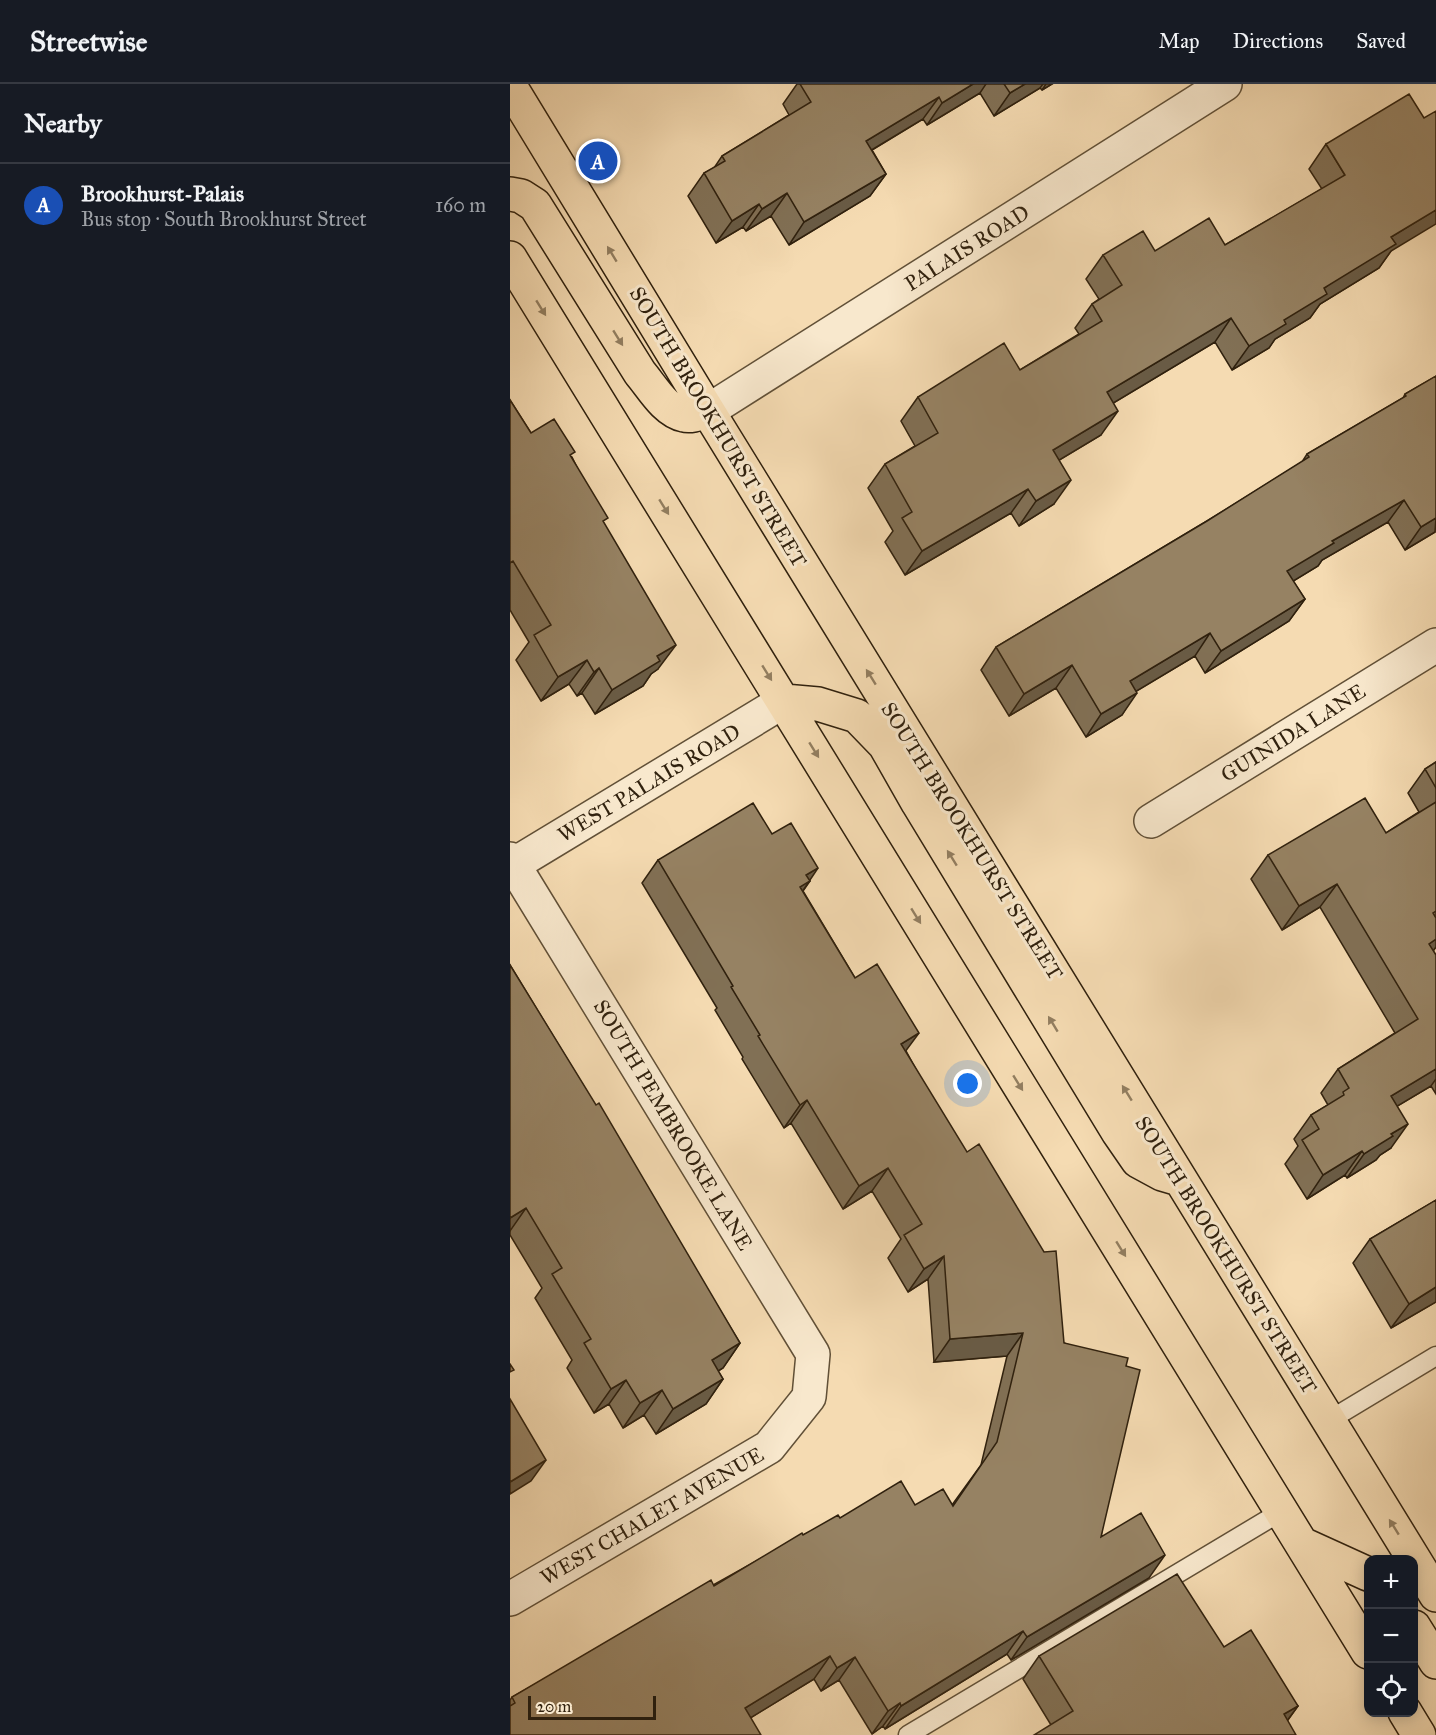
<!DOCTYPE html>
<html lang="en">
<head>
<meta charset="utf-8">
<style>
  body { margin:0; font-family:"IM FELL Great Primer",serif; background:#242831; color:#f1f3f6 }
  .controls { position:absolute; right:18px; bottom:18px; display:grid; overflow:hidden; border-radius:12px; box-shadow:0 3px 15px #0003 }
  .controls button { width:54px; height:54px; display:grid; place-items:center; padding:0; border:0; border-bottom:2px solid #363941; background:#171b24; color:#f1f3f6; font:30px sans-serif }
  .scale { position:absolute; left:18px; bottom:15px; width:128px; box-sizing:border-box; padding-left:6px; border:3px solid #30210e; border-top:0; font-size:16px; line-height:21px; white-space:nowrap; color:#30210e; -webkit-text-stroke:4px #f8e8cd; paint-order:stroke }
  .you { position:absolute; left:458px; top:1000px; width:21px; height:21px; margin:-15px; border:4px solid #fff; border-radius:50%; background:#1a73e8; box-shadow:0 0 0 9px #1a73e833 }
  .badge { display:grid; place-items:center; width:39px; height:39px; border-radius:50%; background:#0f766e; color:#fff; font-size:20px; font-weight:700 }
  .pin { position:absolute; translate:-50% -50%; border:3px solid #fff; box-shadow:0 2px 6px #0006 }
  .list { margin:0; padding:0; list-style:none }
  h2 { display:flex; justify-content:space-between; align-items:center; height:78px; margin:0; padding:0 24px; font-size:26px }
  h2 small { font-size:20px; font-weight:400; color:#9ea1a6 }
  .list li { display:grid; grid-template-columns:39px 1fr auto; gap:18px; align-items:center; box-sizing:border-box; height:84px; padding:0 24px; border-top:2px solid #363941 }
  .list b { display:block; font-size:22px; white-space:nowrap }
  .list p { margin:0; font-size:20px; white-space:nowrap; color:#9ea1a6 }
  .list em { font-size:20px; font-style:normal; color:#9ea1a6 }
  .icon { flex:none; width:33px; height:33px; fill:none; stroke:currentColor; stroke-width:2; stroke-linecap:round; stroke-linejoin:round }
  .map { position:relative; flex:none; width:926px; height:1651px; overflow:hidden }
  header { display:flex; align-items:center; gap:36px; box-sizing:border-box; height:84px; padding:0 30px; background:#171b24; border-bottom:2px solid #363941 }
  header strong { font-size:28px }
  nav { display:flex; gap:33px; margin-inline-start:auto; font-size:21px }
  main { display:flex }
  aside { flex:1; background:#171b24 }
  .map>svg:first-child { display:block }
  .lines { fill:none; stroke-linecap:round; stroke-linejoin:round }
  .service-casing { stroke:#615037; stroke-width:21 }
  .minor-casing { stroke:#615037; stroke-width:36 }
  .primary-casing { stroke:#30210e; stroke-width:36 }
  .service { stroke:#f8e8cd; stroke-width:18 }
  .minor { stroke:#f8e8cd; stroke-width:33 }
  .primary { stroke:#f5dbb2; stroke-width:33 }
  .wall { fill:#817055; stroke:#30210e; stroke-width:1.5 }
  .shaded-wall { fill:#695b45; stroke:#30210e; stroke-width:1.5 }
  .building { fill:#968263; stroke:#30210e; stroke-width:1.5 }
  .oneway { fill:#927e60 }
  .labels { text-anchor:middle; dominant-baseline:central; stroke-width:6; stroke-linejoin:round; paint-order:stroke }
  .street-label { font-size:21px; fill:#30210e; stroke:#f8e8cd }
</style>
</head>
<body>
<header>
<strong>Streetwise</strong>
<nav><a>Map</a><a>Directions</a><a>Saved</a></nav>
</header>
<main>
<aside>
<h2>Nearby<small></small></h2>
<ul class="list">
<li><span class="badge" style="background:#1a4fb4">A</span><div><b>Brookhurst-Palais</b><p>Bus stop · South Brookhurst Street</p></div><em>160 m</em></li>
</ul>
</aside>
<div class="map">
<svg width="926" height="1651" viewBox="0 0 926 1651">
  <rect width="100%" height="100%" fill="#f5dbb2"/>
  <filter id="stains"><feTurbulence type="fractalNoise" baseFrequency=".00333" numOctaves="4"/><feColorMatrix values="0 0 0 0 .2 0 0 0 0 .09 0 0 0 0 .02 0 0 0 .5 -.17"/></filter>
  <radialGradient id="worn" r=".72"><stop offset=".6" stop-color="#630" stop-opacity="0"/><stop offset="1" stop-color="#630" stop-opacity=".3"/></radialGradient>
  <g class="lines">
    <!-- service casing -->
    <g class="service-casing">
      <path id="service" d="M818 1337 926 1272
        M398 1651 772 1427"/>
    </g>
    <!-- minor casing -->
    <g class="minor-casing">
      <path id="minor" d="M198 327 715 0
        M641 737 926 561
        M0 775 303 1270 299 1313 259 1363 0 1515
        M3 781 274 617"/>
    </g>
    <!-- primary casing -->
    <g class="primary-casing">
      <path id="primary" d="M0 2 198 327 926 1511
        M0 110 11 112 25 121 130 289C142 303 155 327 174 331 181 333 191 329 198 327
        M0 174 858 1568
        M274 617 308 620 347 632 375 661 408 719 608 1048 628 1077 652 1090 669 1095
        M792 1460 858 1490
        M904 1543 926 1578
        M895 1628 909 1651"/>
    </g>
    <!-- service -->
    <use href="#service" class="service"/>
    <!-- minor -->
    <use href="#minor" class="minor"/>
    <!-- primary -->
    <use href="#primary" class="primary"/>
  </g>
  <!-- wall -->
  <path class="wall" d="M287 0H542L532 6 530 4 484 32 470 9 417 41 413 35 362 66 376 90 360 112 279 161 261 132 236 147 233 143 206 159 178 112 194 89 204 84 212 72 279 31 273 20Z
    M816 60 881 167 869 184 810 220 800 234 765 255 759 264 722 286 705 258 603 319 591 351 549 376 544 420 509 442 501 429 395 491 375 458 383 447 358 404 375 380 405 362 391 337 408 313 510 286 569 250 565 244 582 220 589 215 576 195 593 171 715 161 812 105 799 85Z
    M926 292 925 448 895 466 878 438 812 476 808 482 783 497 795 515 779 537 695 589 685 572 626 607 612 631 576 653 546 604 499 632 471 586 486 563 697 437 792 378 797 370 893 314 895 310Z
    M0 316 21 349 62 373 94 440 148 585 141 590 133 602 85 630 72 609 67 612 59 600 31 617 6 576 19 558 0 526Z
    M926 678V863L923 867 926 871V1010L921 1002 887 1022 881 1064 870 1071 866 1076 837 1094 835 1091 797 1115 775 1080 788 1062 784 1055 801 1031 818 1021 811 1009 828 985 885 949 810 823 772 846 741 795 758 771 876 749 909 728 898 709 915 685Z
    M262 750 300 797 293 807 345 894 396 967 554 1259 616 1282 591 1453 639 1494 501 1576 497 1570 375 1645 373 1642 362 1650 329 1596 311 1607 304 1595 240 1634 0 1651V1616L2 1613 293 1451 330 1434 405 1421H442L471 1381 497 1272 424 1278 418 1195 398 1208 378 1174 391 1155 362 1107 333 1125 281 1039 274 1044 232 975 233 973 205 926 207 924 132 799 148 776Z
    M0 881 230 1259 213 1284 208 1287 213 1295 196 1320 146 1350 134 1331 113 1344 99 1320 84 1329 57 1284 62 1276 25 1214 32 1204 0 1151Z
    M926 1116V1218L881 1244 843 1179 860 1155Z
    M714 1563 788 1622 778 1636 541 1641 513 1595 529 1572Z"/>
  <!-- shaded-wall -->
  <path class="shaded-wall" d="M463 0H476L470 9 417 41 432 19Z
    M515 0H533L530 4 484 32 500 9Z
    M536 0H542L532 6Z
    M429 13 413 35 340 79 356 57Z
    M376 90 360 112 279 161 294 138Z
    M277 109 261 132 236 147 252 125Z
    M249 120 233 143 206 159 222 137Z
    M926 126V140L881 167 869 184 810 220 800 234 765 255 759 264 722 286 739 262 881 153Z
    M721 234 705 258 580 333 597 308Z
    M608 327 591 351 526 390 543 366Z
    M561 396 544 420 509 442 526 417Z
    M518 405 501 429 395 491 412 467Z
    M894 416 878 438 812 476 808 482 762 510 777 487 822 457Z
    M926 434 925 448 895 466 911 443Z
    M795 515 779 537 695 589 711 567Z
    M700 549 685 572 605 620 620 597Z
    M166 561 148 585 141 590 133 602 85 630 102 606 147 572Z
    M77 576 59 600 31 617 48 593Z
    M562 581 546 604 499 632 514 610Z
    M89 584 72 609 67 612 84 588Z
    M627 609 612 631 576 653 591 630Z
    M308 784 284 820 274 826 296 791Z
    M827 800 810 823 772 846 789 822Z
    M926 855V863L918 874 919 860Z
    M409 949 392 972 391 960Z
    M926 985V995L921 1002 864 1036 881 1012Z
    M297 1016 281 1039 274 1044 290 1021Z
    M898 1040 881 1064 870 1071 866 1076 837 1094 854 1070 881 1050Z
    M852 1067 835 1091 797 1115 813 1091Z
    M378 1084 362 1107 333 1125 349 1102Z
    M16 1124 0 1147V1134Z
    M434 1172 418 1195 398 1208 414 1185Z
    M926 1203V1218L881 1244 899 1220Z
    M513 1249 497 1272 424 1278 440 1255Z
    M230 1259 213 1284 185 1301 202 1276Z
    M213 1295 196 1320 146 1350 163 1325Z
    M116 1296 99 1320 84 1329 101 1305Z
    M152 1306 134 1331 113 1344 130 1319Z
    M36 1376 21 1397 0 1410V1398Z
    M655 1471 639 1494 501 1576 517 1553Z
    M513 1547 497 1570 375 1645 391 1622Z
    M320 1572 304 1595 219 1647 235 1624Z
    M345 1573 329 1596 311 1607 327 1584Z
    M390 1619 373 1642 362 1650 378 1627Z
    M788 1622 771 1645 774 1630Z"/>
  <!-- building -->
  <path class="building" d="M290 0H463L432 19 429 13 356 57 376 90 294 138 277 109 252 125 249 120 222 137 194 89 215 77 212 72 301 18Z
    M494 0H515L500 9Z
    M899 10 914 34 926 27V126L881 153 886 160 814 204 817 210 774 236 776 240 739 262 721 234 597 308 608 327 543 366 561 396 526 417 518 405 412 467 392 434 402 428 375 380 428 349 408 313 494 259 510 286 592 237 582 220 612 201 593 171 633 147 645 167 699 134 715 161 835 91 816 60Z
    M926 292V434L911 443 894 416 822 457 824 459 777 487 795 515 711 567 700 549 620 597 627 609 591 630 562 581 514 610 486 563 697 437 799 373 797 370 896 312 895 310Z
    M0 316 21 349 44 335 65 368 60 371 98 434 93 437 166 561 147 572 150 577 102 606 89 584 84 588 77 576 48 593 24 551 41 541 3 477 0 479Z
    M926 678V704L915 685Z
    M855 714 876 749 926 718V827L923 829 926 834V855L919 860 926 871V985L881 1012 898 1040 881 1050 883 1052 854 1070 852 1067 813 1091 792 1056 809 1045 801 1031 834 1011 833 1008 839 1004 828 985 908 935 827 800 789 822 758 771Z
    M243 719 262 750 281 739 308 784 296 791 300 797 290 803 345 894 367 880 409 949 391 960 457 1068 469 1060 534 1168 546 1167 554 1259 618 1274 616 1282 630 1286 591 1453 631 1429 655 1471 517 1553 513 1547 391 1622 390 1619 378 1627 345 1573 327 1584 320 1572 235 1624 251 1651H0V1622L5 1619 2 1613 201 1496 204 1502 292 1449 293 1451 328 1431 330 1434 391 1397 405 1421 433 1405 443 1422 487 1358 513 1249 440 1255 434 1172 414 1185 394 1151 412 1140 378 1084 349 1102 297 1016 290 1021 248 952 250 951 221 903 223 902 148 776Z
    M0 881 86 1021 89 1019 230 1259 202 1276 213 1295 163 1325 152 1306 130 1319 116 1296 101 1305 74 1259 81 1255 42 1190 52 1184 16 1124 0 1134Z
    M926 1116V1203L899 1220 860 1155Z
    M0 1280 4 1286 0 1288Z
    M0 1315 36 1376 0 1398Z
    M667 1490 714 1563 741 1546 788 1622 774 1630 786 1651H524L563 1627 529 1572Z"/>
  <!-- one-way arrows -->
  <defs><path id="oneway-solid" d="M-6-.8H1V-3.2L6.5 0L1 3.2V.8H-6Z" transform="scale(1.5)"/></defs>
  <g class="oneway">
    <use href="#oneway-solid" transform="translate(102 170) rotate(-121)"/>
    <use href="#oneway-solid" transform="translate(31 224) rotate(58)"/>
    <use href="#oneway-solid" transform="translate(108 254) rotate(58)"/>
    <use href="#oneway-solid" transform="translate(154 423) rotate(58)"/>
    <use href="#oneway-solid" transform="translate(257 589) rotate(58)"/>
    <use href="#oneway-solid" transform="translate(361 593) rotate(-122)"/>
    <use href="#oneway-solid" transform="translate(304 666) rotate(58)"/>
    <use href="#oneway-solid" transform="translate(442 774) rotate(-122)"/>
    <use href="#oneway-solid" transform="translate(406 832) rotate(58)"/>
    <use href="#oneway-solid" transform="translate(543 940) rotate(-121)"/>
    <use href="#oneway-solid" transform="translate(508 999) rotate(58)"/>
    <use href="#oneway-solid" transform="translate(617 1009) rotate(-122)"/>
    <use href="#oneway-solid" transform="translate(611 1165) rotate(58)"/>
    <use href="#oneway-solid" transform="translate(884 1443) rotate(-122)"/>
  </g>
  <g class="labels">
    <!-- street labels -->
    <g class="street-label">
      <text transform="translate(457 164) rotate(-32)">PALAIS ROAD</text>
      <text transform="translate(208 343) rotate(59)">SOUTH BROOKHURST STREET</text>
      <text transform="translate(783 649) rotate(-32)">GUINIDA LANE</text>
      <text transform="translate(139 699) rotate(-31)">WEST PALAIS ROAD</text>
      <text transform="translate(462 757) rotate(58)">SOUTH BROOKHURST STREET</text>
      <text transform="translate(163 1041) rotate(59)">SOUTH PEMBROOKE LANE</text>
      <text transform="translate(716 1171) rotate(58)">SOUTH BROOKHURST STREET</text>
      <text transform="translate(142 1432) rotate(-30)">WEST CHALET AVENUE</text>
    </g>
  </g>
  <rect width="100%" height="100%" filter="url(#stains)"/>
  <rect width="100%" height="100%" fill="url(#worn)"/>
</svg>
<div class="controls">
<button>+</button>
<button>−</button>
<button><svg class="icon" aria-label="locate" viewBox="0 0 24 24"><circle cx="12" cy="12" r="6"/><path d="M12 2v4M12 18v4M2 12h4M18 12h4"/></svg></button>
</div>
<div class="scale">20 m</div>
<div class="you"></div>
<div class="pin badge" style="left:88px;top:77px;background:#1a4fb4">A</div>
</div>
</main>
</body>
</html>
